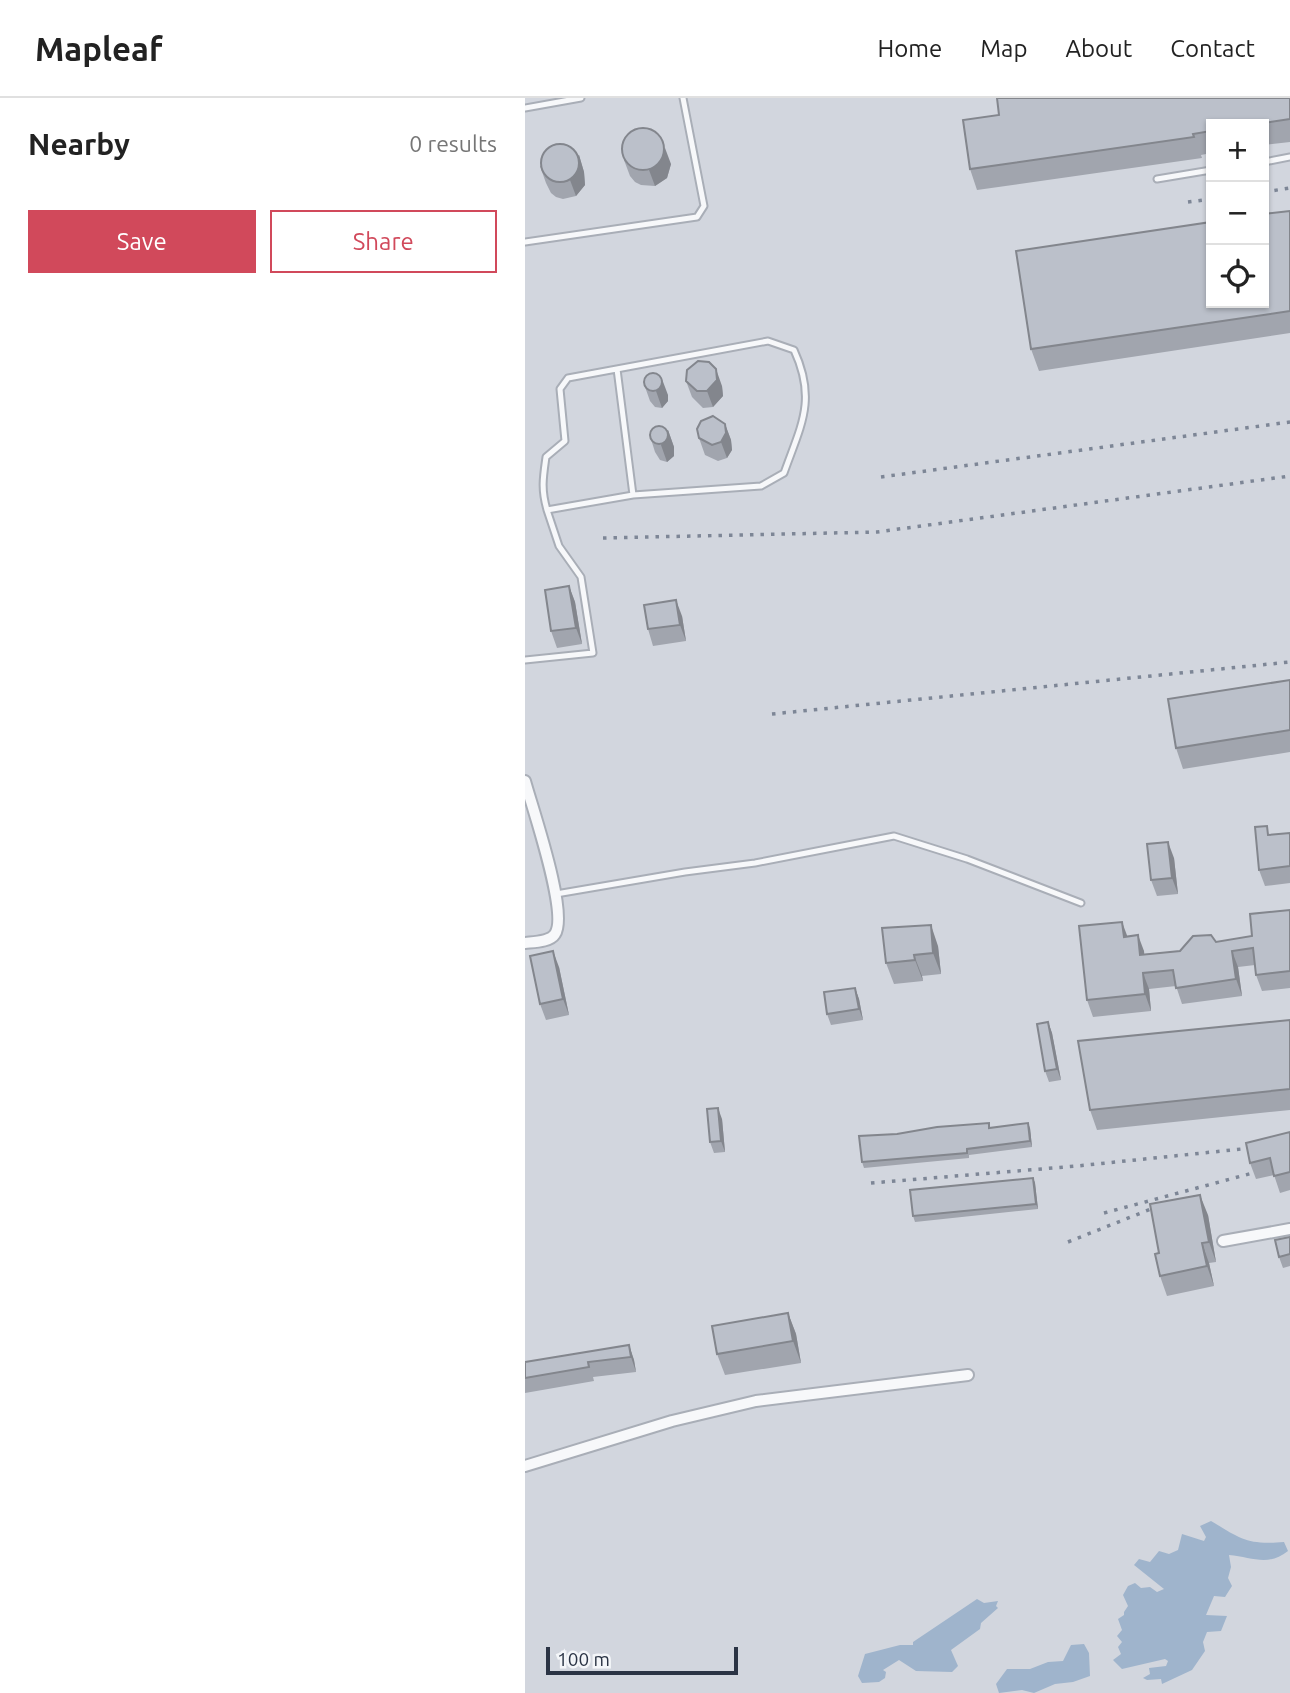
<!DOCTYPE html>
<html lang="en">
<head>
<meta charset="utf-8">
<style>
  body { margin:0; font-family:Ubuntu,sans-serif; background:#f2f2f2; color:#222 }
  .controls { position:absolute; right:21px; top:21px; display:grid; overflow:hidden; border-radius:0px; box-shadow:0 2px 5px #0004 }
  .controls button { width:63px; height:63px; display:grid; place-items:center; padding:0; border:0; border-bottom:2px solid #e0e0e0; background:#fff; color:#222; font:35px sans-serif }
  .scale { position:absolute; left:21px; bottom:18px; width:192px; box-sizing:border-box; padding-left:7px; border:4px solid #2b3445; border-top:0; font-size:19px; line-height:24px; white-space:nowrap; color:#2b3445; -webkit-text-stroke:5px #f4f6f9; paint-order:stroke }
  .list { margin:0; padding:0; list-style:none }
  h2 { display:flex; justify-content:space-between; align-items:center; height:91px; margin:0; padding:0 28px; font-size:30px }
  h2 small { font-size:23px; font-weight:400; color:#767676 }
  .actions { display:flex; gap:14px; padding:21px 28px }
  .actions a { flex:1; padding:16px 0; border:2px solid #d1495b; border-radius:0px; text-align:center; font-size:24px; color:#d1495b }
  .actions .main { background:#d1495b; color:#fff }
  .icon { flex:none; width:38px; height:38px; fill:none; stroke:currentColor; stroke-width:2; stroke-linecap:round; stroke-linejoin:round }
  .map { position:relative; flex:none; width:765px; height:1595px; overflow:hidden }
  header { display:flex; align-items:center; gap:42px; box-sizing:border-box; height:98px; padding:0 35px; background:#fff; border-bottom:2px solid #e0e0e0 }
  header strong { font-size:33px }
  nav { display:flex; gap:38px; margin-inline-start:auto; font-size:24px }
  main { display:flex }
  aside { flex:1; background:#fff }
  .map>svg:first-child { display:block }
  .built { fill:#d2d6de; fill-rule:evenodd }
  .water { fill:#9fb4cc }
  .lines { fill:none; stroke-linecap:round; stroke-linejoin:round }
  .lane-casing { stroke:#a9aeb7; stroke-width:9 }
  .street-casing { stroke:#a9aeb7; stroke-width:14 }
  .lane { stroke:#f7f8fa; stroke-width:5 }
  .street { stroke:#f7f8fa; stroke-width:10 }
  .rail { stroke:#7d8696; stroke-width:3.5; stroke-dasharray:3.5 7; stroke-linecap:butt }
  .wall { fill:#a1a5ae }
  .shaded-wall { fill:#83868d }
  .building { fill:#bbc0ca; stroke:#83868d; stroke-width:2 }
</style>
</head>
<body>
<header>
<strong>Mapleaf</strong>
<nav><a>Home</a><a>Map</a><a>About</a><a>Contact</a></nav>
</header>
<main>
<aside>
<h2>Nearby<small>0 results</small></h2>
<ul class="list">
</ul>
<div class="actions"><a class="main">Save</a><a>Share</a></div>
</aside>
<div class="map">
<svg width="765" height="1595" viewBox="0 0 765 1595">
  <rect width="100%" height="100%" fill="#e4e7ec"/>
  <!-- built -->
  <path class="built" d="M0 0H765V1595H0ZM686 26H739V205H686Z"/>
  <!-- water -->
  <path class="water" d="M686 1423C716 1441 722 1447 759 1444L763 1453C743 1469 727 1459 704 1457L706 1469 703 1480 707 1488 700 1499 689 1498 681 1517 702 1518 696 1533 682 1534 678 1544 680 1553 667 1572 637 1586 636 1581 622 1582 618 1580 625 1576 624 1570 641 1568 643 1563 640 1561 597 1571 588 1562 596 1556 593 1549 597 1544 592 1538 597 1532 593 1521 599 1517V1514L603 1508 598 1497 603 1488 610 1485 616 1490 625 1489 632 1494 639 1491 609 1467 614 1461 625 1464 634 1453 644 1456 653 1452 657 1436 679 1443 681 1439 675 1428Z
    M452 1501 459 1505 473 1503 471 1508 473 1510 456 1525 455 1531 426 1552 433 1568 427 1574 391 1573 374 1562 358 1572 361 1574 360 1580 354 1584 337 1585 333 1578 340 1556 375 1547H388V1544Z
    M559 1546 564 1555 565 1578 548 1584 530 1586 509 1595 497 1592 474 1595 471 1586 482 1571H505L523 1564 538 1563 546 1547Z"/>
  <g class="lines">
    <!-- lane casing -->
    <g class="lane-casing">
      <path id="lane" d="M0 10 56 0
        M739 64 765 59
        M632 81 686 72
        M0 144 172 119 179 108 158 0
        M92 271 108 397 236 388 259 375C276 327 292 302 269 252L243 243 43 280 35 291 40 343 21 359C18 380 16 391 22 412L108 397
        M0 562 68 555 56 479 34 448 22 412
        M31 796 160 774 230 765 369 738 442 761 556 805"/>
    </g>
    <!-- street casing -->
    <g class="street-casing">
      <path id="street" d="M0 683C7 709 44 816 30 836 25 844 9 844 0 845
        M698 1143 765 1131
        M0 1368 147 1323 231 1303 443 1277"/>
    </g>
    <!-- lane -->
    <use href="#lane" class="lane"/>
    <!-- street -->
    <use href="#street" class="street"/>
    <!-- rail -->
    <path class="rail" d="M739 94 765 90
      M663 104 686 101
      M356 379 765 324
      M78 440 352 434 765 378
      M247 616 765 564
      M346 1085 552 1068 765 1046
      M579 1115 765 1065
      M543 1144 631 1109"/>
  </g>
  <!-- wall -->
  <path class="wall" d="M765 0V44L739 47V26H686V55L676 57 677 60 452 92 445 71 474 17Z
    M54 57 59 74 60 87 51 98 38 101 31 99 26 95 21 85 15 68Z
    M99 62 146 66 142 80 130 88 116 87 110 84 105 78Z
    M765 113V235L514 273 506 251Z
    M161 283 197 288 198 298 188 309 178 310 167 299Z
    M119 286 143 297V303L137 310 130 309 125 303Z
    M200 326 206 342 207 352 202 360 193 363 180 357 174 340Z
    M143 332 149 349V358L142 364 135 362 130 354 125 338Z
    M44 488 50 504 57 546 32 550 26 533Z
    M157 518 161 543 128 548 123 531Z
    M765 582V654L658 671 651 650Z
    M765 735V785L740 788 734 772 745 737Z
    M649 760 653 796 632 798 626 782Z
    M765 812V890L737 893 731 877 730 867 713 869 717 898 657 906 651 888 624 891 626 913 568 919 562 902 603 838 619 853V856L655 853 691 844 727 838Z
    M413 848 416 876 397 878 398 883 369 886 361 865Z
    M34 869 44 917 21 922 15 906Z
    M330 890 334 901 338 922 306 927 302 916Z
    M765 922V1012L572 1032 565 1012Z
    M523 924 527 935 536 982 524 984 520 973Z
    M197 1021 200 1054 189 1055 185 1044Z
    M464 1025 465 1030H505L507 1049 444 1057V1060L339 1070 337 1064 372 1036Z
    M765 1034V1092L755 1095 749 1077 731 1081 725 1065Z
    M508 1080 510 1085 513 1111 390 1124 388 1118Z
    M683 1117 691 1164 684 1165 689 1188 642 1198 635 1178 634 1155Z
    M765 1139V1168L758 1170 754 1159Z
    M263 1215 271 1236 276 1265 200 1277 192 1256Z
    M104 1247 109 1262 111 1274 68 1279 69 1283 0 1295V1264Z"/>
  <!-- shaded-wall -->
  <path class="shaded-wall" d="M140 50 146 66 142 80 130 88 124 72Z
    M54 57 59 74 60 87 51 98 45 82Z
    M191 271 197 288 198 298 188 309 182 293Z
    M137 281 143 297V303L137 310 131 293Z
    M200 326 206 342 207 352 202 360 196 344Z
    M143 332 149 349V358L142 364 136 347Z
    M44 488 50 504 57 546 51 530Z
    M151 502 157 518 161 543 155 527Z
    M643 744 649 760 653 796 647 780Z
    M597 824 603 840 599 839Z
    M406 827 413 848 416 876 408 855Z
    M613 837 619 853 621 873 615 857Z
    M28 853 34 869 44 917 38 901Z
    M707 853 713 869 717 898 711 881Z
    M389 857 397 878 398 883 390 862Z
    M618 875 624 891 626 913 620 896Z
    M330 890 334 901 338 922 334 911Z
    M523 924 527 935 536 982 532 971Z
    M193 1010 197 1021 200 1054 196 1043Z
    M503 1025 505 1030 507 1049 505 1043Z
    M508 1080 510 1085 513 1111 511 1106Z
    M675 1097 683 1117 691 1164 684 1144Z
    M677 1145 684 1165 689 1188 682 1168Z
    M263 1215 271 1236 276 1265 268 1243Z
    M104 1247 109 1262 111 1274 106 1259Z"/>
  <!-- building -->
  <path class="building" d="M472 0H765V21L732 26H686V33L668 36 669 39 445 71 438 22 474 17Z
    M97 51a21 21 0 1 1 42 0a21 21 0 1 1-42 0Z
    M16 65a19 19 0 1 1 38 0a19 19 0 1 1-38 0Z
    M765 113V213L506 251 491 153 686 124V205H739V116Z
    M173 263 184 264 191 271 192 282 182 293H172L161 283 162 272Z
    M119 284a9 9 0 1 1 18 0a9 9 0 1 1-18 0Z
    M188 318 200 326 201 335 196 344 187 347 174 340 172 331 176 323Z
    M125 337a9 9 0 1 1 18 0a9 9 0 1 1-18 0Z
    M44 488 51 530 26 533 20 492Z
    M151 502 155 527 123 531 119 507Z
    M765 582V632L651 650 643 601Z
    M742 728 743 737 765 735V768L734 772 730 729Z
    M643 744 647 780 626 782 622 746Z
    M765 812V873L731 877 728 850 707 853 711 881 651 890 648 872 618 875 620 896 562 902 554 828 597 824 599 839 613 837 615 857 655 853 668 838 686 837 691 844 727 838 725 816Z
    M406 827 408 855 389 857 390 862 361 865 357 830Z
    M28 853 38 901 15 906 5 858Z
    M330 890 334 911 302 916 299 894Z
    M765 922V991L565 1012 553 943Z
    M523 924 532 971 520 973 512 926Z
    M193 1010 196 1043 185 1044 182 1011Z
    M464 1025V1030L503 1025 505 1043 442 1051V1055L337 1064 334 1038 372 1036 412 1029Z
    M765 1034V1074L749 1078 745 1060 725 1065 721 1045Z
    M508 1080 511 1106 388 1118 385 1092Z
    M675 1097 684 1144 677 1145 682 1168 635 1178 630 1156 634 1155 625 1106Z
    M765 1139V1156L754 1159 750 1142Z
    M263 1215 268 1243 192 1256 187 1228Z
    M104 1247 106 1259 63 1264 64 1269 0 1280V1264Z"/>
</svg>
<div class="controls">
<button>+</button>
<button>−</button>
<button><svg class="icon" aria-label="locate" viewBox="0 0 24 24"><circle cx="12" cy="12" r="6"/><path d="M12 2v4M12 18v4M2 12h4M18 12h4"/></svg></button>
</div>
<div class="scale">100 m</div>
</div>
</main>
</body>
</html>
